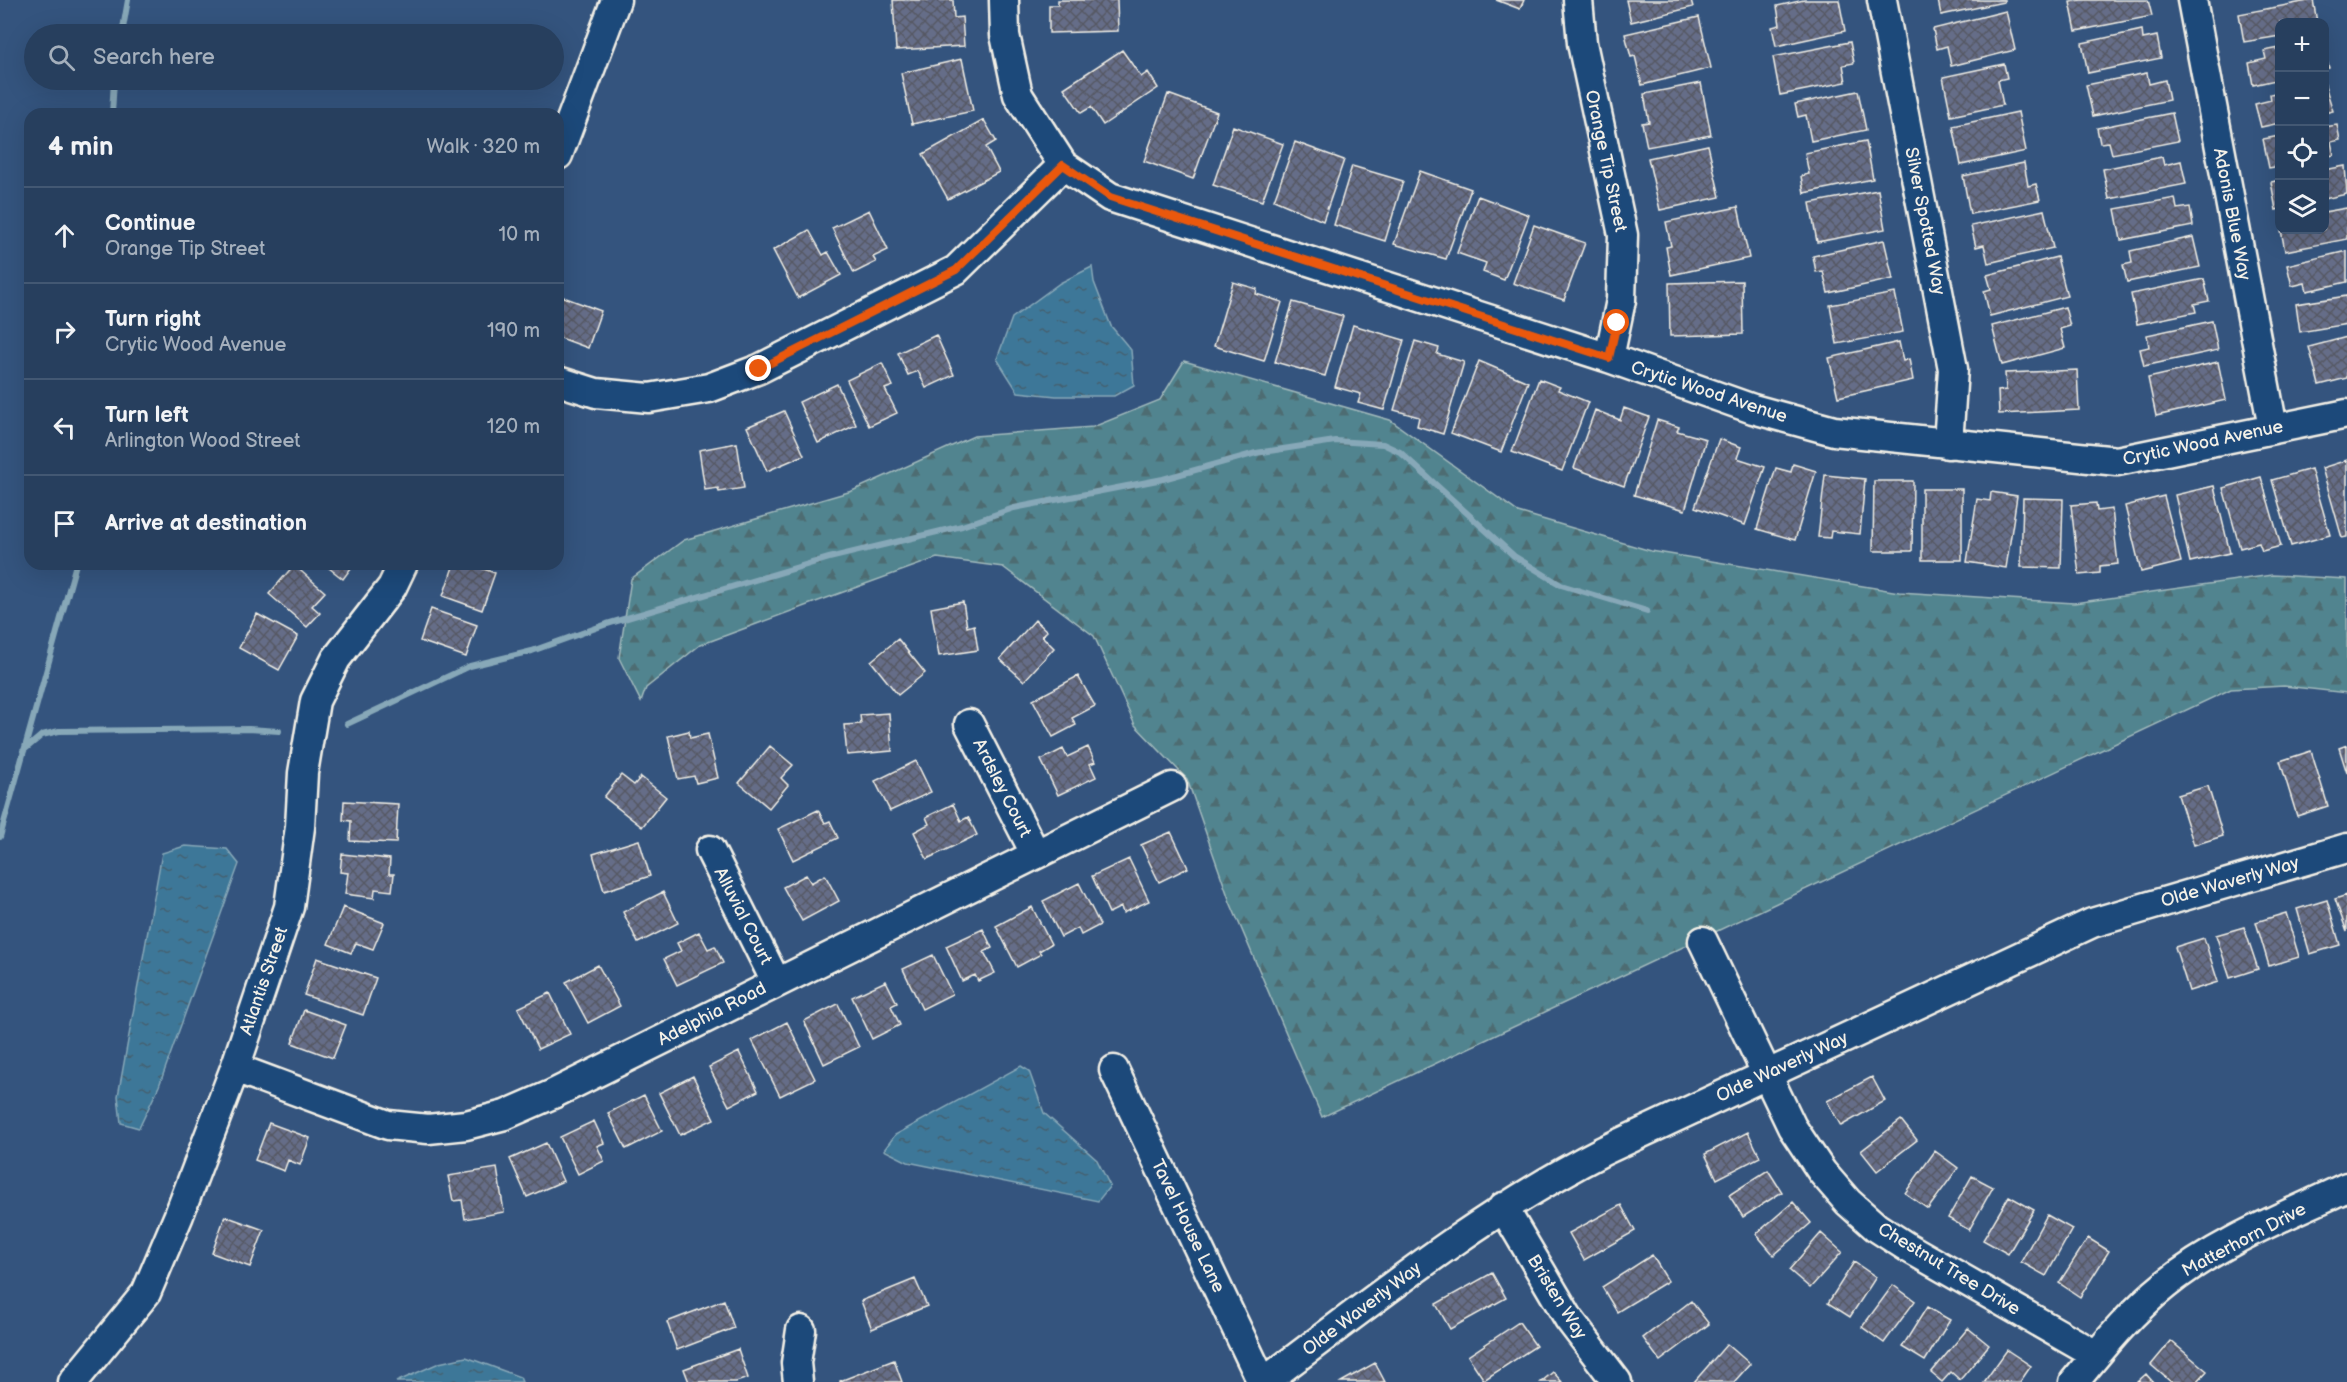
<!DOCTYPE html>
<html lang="en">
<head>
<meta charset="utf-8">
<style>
  body { margin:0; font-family:"Balsamiq Sans",sans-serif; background:#2f4664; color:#f1f3f6 }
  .controls { position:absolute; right:18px; top:18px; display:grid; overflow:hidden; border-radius:12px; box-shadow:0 6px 24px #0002 }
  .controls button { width:54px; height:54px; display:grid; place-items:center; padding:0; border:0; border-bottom:2px solid #435873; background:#273f5e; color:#f1f3f6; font:30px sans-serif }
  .stop { position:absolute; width:18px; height:18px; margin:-14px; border:4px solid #ea580c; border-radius:50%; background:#fff }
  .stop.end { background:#ea580c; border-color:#fff; box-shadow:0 2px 6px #0008 }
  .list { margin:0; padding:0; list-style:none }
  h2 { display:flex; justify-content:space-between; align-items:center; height:78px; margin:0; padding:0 24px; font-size:26px }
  h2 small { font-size:20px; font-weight:400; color:#a4afbc }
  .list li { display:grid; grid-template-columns:39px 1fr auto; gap:18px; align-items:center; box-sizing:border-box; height:96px; padding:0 24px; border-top:2px solid #435873 }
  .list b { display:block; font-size:22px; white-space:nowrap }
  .list p { margin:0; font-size:20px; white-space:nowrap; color:#a4afbc }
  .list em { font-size:20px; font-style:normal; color:#a4afbc }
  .icon { flex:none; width:33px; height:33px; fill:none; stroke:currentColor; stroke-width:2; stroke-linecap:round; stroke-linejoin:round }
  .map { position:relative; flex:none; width:2347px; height:1382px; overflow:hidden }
  .search { position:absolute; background:#273f5e; box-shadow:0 6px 24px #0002; left:24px; top:24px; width:540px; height:66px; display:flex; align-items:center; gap:15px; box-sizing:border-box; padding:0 21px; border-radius:33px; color:#a4afbc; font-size:22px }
  .panel { position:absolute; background:#273f5e; box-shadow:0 6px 24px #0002; left:24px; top:108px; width:540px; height:462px; border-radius:18px }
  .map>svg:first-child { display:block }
  .forest { fill:url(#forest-firs); stroke:#a2babc; stroke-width:1.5 }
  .water { fill:url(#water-ripples); stroke:#87a8b8; stroke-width:1.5 }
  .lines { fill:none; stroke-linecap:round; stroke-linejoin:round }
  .stream { stroke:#87a8b8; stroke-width:6 }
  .building { fill:url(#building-cross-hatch); stroke:#f4f1e8; stroke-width:1.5 }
  .minor-casing { stroke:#f4f1e8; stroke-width:33 }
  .minor { stroke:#1f4a7a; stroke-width:28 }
  .route { stroke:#ea580c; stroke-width:8 }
  .labels { text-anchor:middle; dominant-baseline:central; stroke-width:4.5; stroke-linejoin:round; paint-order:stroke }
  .street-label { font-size:18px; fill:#f4f1e8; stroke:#1f4a7a }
</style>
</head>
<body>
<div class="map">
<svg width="2347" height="1382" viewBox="0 0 2347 1382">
  <defs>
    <pattern id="forest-firs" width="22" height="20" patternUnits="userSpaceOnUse" patternTransform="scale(1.5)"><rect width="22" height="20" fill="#51848f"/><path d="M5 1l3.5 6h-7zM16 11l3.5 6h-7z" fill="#4e6c72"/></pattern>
    <pattern id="water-ripples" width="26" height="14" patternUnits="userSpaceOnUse" patternTransform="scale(1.5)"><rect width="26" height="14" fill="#3e7798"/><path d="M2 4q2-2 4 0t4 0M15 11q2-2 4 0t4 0" fill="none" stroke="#44606f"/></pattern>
    <pattern id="building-cross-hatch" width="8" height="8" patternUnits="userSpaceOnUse" patternTransform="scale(1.5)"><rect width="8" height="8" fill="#656d88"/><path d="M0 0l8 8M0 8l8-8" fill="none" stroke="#565964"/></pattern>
  </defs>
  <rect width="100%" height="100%" fill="#34547e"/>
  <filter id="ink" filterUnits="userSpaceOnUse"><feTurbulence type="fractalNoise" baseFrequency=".0167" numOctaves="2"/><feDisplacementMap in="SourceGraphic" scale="12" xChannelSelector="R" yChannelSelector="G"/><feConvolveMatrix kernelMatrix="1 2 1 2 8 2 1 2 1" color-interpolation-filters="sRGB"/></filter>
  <g filter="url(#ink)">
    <!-- forest -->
    <path class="forest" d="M1184 361 1390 420 1518 512 1651 551 1899 592 2074 603 2272 575 2347 579V693L2284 686 2231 689 1322 1117 1230 902 1187 779 1135 725 1094 636 1003 567 937 558 813 603 700 645 646 688 641 702 619 658 631 579 684 540 852 491 974 436 1093 427 1160 400Z"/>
    <!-- water -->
    <path class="water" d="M1092 267 1094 282 1111 326 1131 350 1134 385 1114 396H1056L1018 392 997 359 1012 318 1060 283Z
      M185 846 227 849 239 864 159 1086 139 1128 121 1123 118 1096 162 853Z
      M1021 1066 1029 1071 1044 1113 1097 1160 1110 1186 1098 1201 908 1162 884 1150 895 1135Z
      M466 1357 520 1377 522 1382H396L439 1363Z"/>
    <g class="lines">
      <!-- stream -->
      <path class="stream" d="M122 34 128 0
        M112 114 114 80
        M347 724 470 666 532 651 607 624 829 558 962 526 1014 508 1163 479 1256 453 1335 441 1383 444 1400 452 1514 556 1561 585 1647 611
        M23 751 42 735 59 731 249 729 279 731
        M0 837 76 564"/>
    </g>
    <!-- building -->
    <path class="building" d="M893 0H953L954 18 962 17 964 46 896 50Z
      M1058 0H1117L1118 31 1049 33V5H1058Z
      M1496 0H1524L1520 9Z
      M1626 0H1691L1693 7 1631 22Z
      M1804 0H1839L1845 31 1776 46 1772 27 1780 25 1777 6Z
      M1938 0H2004V2L1941 15Z
      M2081 0H2148L2152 16 2076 31 2070 2Z
      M2313 0 2317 22H2280V36L2244 42 2239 14Z
      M2006 11 2015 50 1951 66 1947 46 1937 49 1933 29Z
      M1699 17 1711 68 1642 85 1635 56 1631 57 1625 34Z
      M2142 30 2143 39 2157 36 2161 58 2088 73 2082 43Z
      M1850 42 1854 63 1843 65 1846 82 1780 95 1773 57Z
      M2280 48V79L2253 85 2249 63 2266 59 2264 51Z
      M1122 50 1141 77 1148 72 1158 88 1103 125 1091 107 1081 113 1064 88Z
      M2324 50 2329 68 2324 69Z
      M962 59 973 111 912 124 901 73Z
      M2004 64 2007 78 1998 80 2003 105 1951 116 1943 77Z
      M2147 73 2149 84 2165 80 2169 100 2093 116 2086 85Z
      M2324 82 2333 111 2324 113Z
      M1701 83 1711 135 1647 147 1642 123 1649 122 1644 94Z
      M1858 91 1866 130 1811 141 1806 115 1798 117 1795 104Z
      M2280 92V123L2261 127 2255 104 2271 100 2270 94Z
      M1168 94 1217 112 1193 179 1144 161Z
      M2018 112 2026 151 1961 165 1953 126Z
      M2172 113 2178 141 2112 154 2109 142 2100 143 2097 128Z
      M984 120 996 141 986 147 999 172 948 199 923 154Z
      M2337 125 2340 140 2331 142 2334 155 2324 157V127Z
      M1233 126 1283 144 1262 201 1213 185Z
      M2280 136V166L2269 168 2263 139Z
      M1866 141 1873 179 1804 193 1801 176 1809 174 1805 153Z
      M1295 142 1344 160 1323 221 1274 200Z
      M1708 145 1720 197 1660 210 1648 158Z
      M2162 157 2164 165 2181 161 2186 184 2109 199 2103 169Z
      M2024 163 2028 186 2036 184 2040 200 1970 214 1963 176Z
      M1352 166 1403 181 1385 241 1334 225Z
      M2345 166 2347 194 2324 199V170Z
      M1420 171 1471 189 1446 259 1394 244Z
      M2280 180V209L2276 210 2271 182Z
      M1878 190 1885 229 1817 242 1810 203Z
      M1478 196 1529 215 1504 280 1483 272 1486 263 1457 253Z
      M2175 198 2177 209 2190 207 2193 226 2121 240 2115 209Z
      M1738 207 1749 258 1671 275 1666 247 1671 246 1666 222Z
      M2347 208V239L2285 251 2281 230H2324V212Z
      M869 210 888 250 873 257 876 262 854 273 832 228Z
      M2044 210 2053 248 1988 263 1984 245 1976 247 1971 226Z
      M1534 225 1585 243 1564 300 1513 283Z
      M809 230 823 255 828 252 841 275 798 298 773 250Z
      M2193 237 2200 267 2127 282 2123 265 2132 263 2130 251Z
      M1884 240 1893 279 1828 293 1823 271 1816 272 1813 256Z
      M2347 251V282L2307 291 2305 283 2292 286 2287 265Z
      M2057 257 2067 296 1990 316 1984 291 1991 289 1987 275Z
      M2204 279 2209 301 2194 304 2196 312 2137 324 2131 294Z
      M1742 281 1743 334 1670 336 1669 283Z
      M1233 282 1257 289 1256 294 1282 302 1264 361 1214 346Z
      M1895 293 1903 332 1837 344 1830 305Z
      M558 295 601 311 588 348 558 337Z
      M2347 296V324L2300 332 2296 304Z
      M1293 302 1343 316 1325 376 1275 362Z
      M2065 307 2070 326 2060 329 2065 348 2002 365 1992 326Z
      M2212 321 2218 350 2144 366 2140 349 2149 347 2147 335Z
      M1353 325 1404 340 1384 410 1358 403 1361 394 1335 387Z
      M936 335 954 375 926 388 918 371 908 375 898 353Z
      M2347 337V378L2319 385 2309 347Z
      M1415 341 1439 348 1437 354 1464 362 1443 434 1417 426 1419 417 1394 410Z
      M1899 342 1903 361 1909 359 1913 380 1838 397 1829 358Z
      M1479 361 1528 382 1501 452 1451 433Z
      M2218 362 2226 400 2156 416 2148 378Z
      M882 363 893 386 885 389 897 413 869 426 847 380Z
      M2077 370 2079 410 1999 414 1998 391 2006 390 2005 373Z
      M1539 379 1560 387 1558 390 1588 402 1562 471 1512 452Z
      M837 384 856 425 818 443 799 402Z
      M1624 408 1649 417 1624 486 1574 468 1595 410 1620 420Z
      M784 411 804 455 767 471 747 427Z
      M1657 420 1679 427 1677 431 1706 439 1685 510 1634 495Z
      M1719 439 1741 447 1737 458 1765 467 1745 525 1695 507Z
      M737 443 744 488 719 492 718 488 705 490 699 450Z
      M2347 460V537L2342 538 2322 468Z
      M1793 464 1816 471 1795 540 1757 529 1776 468 1791 472Z
      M2311 469 2330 535 2291 546 2272 480Z
      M1825 475 1865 479 1860 534 1831 531 1830 538 1818 537Z
      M2261 477 2281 546 2262 551 2259 543 2240 548 2223 488Z
      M1874 481H1913L1912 551H1873Z
      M2214 486 2230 553 2190 562 2175 495Z
      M1922 489H1962V560H1922Z
      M1991 492 2017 496 2006 568 1967 562 1977 499 1990 501Z
      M2164 496 2181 562 2141 572 2125 506Z
      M2023 498 2063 499 2061 568 2021 567Z
      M2096 503 2097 511 2112 509 2118 564 2100 566V573L2079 575 2071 505Z
      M324 564H354L343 579Z
      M454 564H469L495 573 482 610 443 596Z
      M294 565 325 592 312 606 320 613 307 627 269 594Z
      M963 602 967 627 974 625 978 650 939 656 931 608Z
      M431 609 477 625 466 657 420 641Z
      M257 614 298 636 279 670 239 648Z
      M1035 620 1047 631 1042 636 1054 648 1024 681 1000 659Z
      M898 639 925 673 898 695 871 661Z
      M1078 676 1095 706 1072 718 1076 725 1053 737 1033 700Z
      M889 713 892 751 847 755 844 725 861 724 860 715Z
      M689 731 690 738 708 734 718 778 696 783 694 776 678 779 668 736Z
      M2347 745V773L2339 748Z
      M770 746 793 765 781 778 788 785 769 808 739 783Z
      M1088 747 1095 762 1090 764 1096 777 1058 795 1041 760 1063 749 1067 757Z
      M2311 751 2328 806 2297 816 2280 761Z
      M916 761 931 792 890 811 875 781Z
      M621 775 634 785 641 777 666 797 642 827 604 797Z
      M2208 786 2223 836 2194 845 2178 795Z
      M344 801 398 804 396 843 350 841 351 821 343 820Z
      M953 804 961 821 968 817 977 835 927 859 914 832 929 824 926 817Z
      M818 810 825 823 830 821 838 838 793 860 778 829Z
      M1171 832 1188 868 1159 882 1141 845Z
      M639 840 650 876 604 891 593 854Z
      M342 854 390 859 389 874H394L392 891 375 889 374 898 345 894 348 873 340 872Z
      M1129 859 1149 901 1123 913 1121 907 1109 913 1092 876Z
      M806 875 811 883 825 875 839 901 802 921 783 887Z
      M1079 883 1100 925 1081 935 1078 928 1061 937 1043 901Z
      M663 892 678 923 638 943 623 912Z
      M2347 895V932L2335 899Z
      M2327 900 2340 945 2310 954 2297 909Z
      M343 907 384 923 373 949 356 943 351 953 328 944Z
      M1032 907 1051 944 1039 951 1041 954 1017 967 996 926Z
      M2286 913 2299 957 2269 966 2256 922Z
      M2244 927 2258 969 2230 978 2216 935Z
      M983 929 992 948 984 952 995 973 978 981 975 975 962 981 946 946Z
      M699 932 708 949 715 946 723 963 677 985 664 959 681 951 677 943Z
      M2204 938 2218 982 2189 991 2175 947Z
      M933 955 952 994 922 1009 903 969Z
      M317 958 376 978 363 1015 304 995Z
      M598 965 620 1006 588 1023 566 982Z
      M886 981 897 1003 891 1006 900 1025 872 1039 852 997Z
      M550 993 570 1034 538 1049 518 1008Z
      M838 1004 859 1047 824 1064 804 1021Z
      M304 1010 346 1025 333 1058 292 1043Z
      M787 1022 815 1079 780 1096 752 1040Z
      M739 1052 758 1091 729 1106 709 1067Z
      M693 1076 714 1119 680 1135 659 1093Z
      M1872 1077 1885 1101 1841 1126 1827 1101Z
      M644 1095 662 1131 626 1149 608 1113Z
      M1901 1120 1917 1140 1877 1171 1861 1151Z
      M594 1121 604 1143 597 1146 604 1161 578 1174 560 1137Z
      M269 1123 310 1138 300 1165 288 1160 284 1171 255 1160Z
      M1748 1132 1760 1157 1717 1179 1705 1154Z
      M546 1143 563 1181 527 1197 510 1159Z
      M1935 1151 1958 1168 1928 1209 1905 1193Z
      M497 1168 504 1212 465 1219 462 1200 453 1201 448 1176Z
      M1768 1170 1782 1192 1743 1217 1729 1195Z
      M1972 1176 1993 1187 1969 1230 1948 1218Z
      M2009 1196 2034 1210 2008 1254 1983 1240Z
      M1793 1202 1811 1223 1774 1255 1756 1234Z
      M1621 1205 1635 1231 1584 1260 1569 1233Z
      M2047 1215 2072 1229 2046 1276 2021 1262Z
      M225 1216 264 1230 250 1267 212 1253Z
      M1821 1233 1842 1252 1810 1288 1789 1270Z
      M2088 1238 2109 1251 2080 1297 2059 1283Z
      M1652 1255 1668 1281 1617 1312 1602 1287Z
      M1854 1262 1876 1277 1850 1317 1828 1303Z
      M1492 1273 1506 1298 1450 1329 1436 1304Z
      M915 1279 927 1306 872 1329 861 1301Z
      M1893 1285 1915 1301 1884 1343 1862 1327Z
      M724 1300 734 1328 677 1350 667 1322Z
      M1691 1301 1709 1324 1660 1361 1643 1338Z
      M1927 1307 1950 1320 1925 1361 1902 1347Z
      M1519 1322 1536 1346 1484 1380 1468 1356Z
      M1968 1328 1989 1345 1960 1380 1951 1372 1942 1382 1931 1373Z
      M2171 1341 2207 1371 2197 1382H2171L2151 1365Z
      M1727 1344 1750 1364 1734 1382H1694Z
      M738 1349 748 1378 736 1382H689L684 1369Z
      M2007 1350 2031 1366 2020 1382H1984Z
      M894 1360 902 1382H840V1381Z
      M1375 1363 1385 1382H1341Z
      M1553 1372 1562 1382H1541Z
      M2146 1374 2153 1382H2137Z"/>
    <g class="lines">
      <!-- minor casing -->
      <g class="minor-casing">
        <path id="minor" d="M1004 0 1005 35 1018 95 1063 165 1110 197 1609 358 1753 409 1834 431 2117 461 2347 414
          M1578 0 1582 43 1623 235 1621 300 1609 358
          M1882 0 1953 369 1948 444
          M2192 0 2273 428
          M558 155 616 0
          M558 381 596 393 649 398 709 388 759 369 956 270 1063 165
          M969 724 1035 853
          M710 850 776 982
          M1703 941 1792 1127 1822 1172 1848 1202 1876 1227 1907 1247 2096 1355
          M235 1068 388 1125 428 1129 466 1125 505 1115 553 1094 1172 787
          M1114 1070 1262 1382
          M1503 1207 1569 1319 1617 1382
          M73 1382 146 1293 179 1215 235 1068 289 907 300 827 303 773 315 701 336 659 392 587 403 564
          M798 1382 796 1363 801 1330
          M1264 1382C1374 1300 1480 1214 1603 1151L2092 923 2347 848
          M2074 1382C2103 1347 2130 1313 2165 1285 2218 1242 2286 1216 2347 1187"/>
      </g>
      <!-- minor -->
      <use href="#minor" class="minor"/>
    </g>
  </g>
  <g class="lines" filter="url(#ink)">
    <!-- route -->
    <path class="route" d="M759 369 956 270 1063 165 1110 197 1609 358 1617 323"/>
  </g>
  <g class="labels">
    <!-- street labels -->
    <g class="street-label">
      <text transform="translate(1606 161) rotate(78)">Orange Tip Street</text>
      <text transform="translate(2232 214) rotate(79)">Adonis Blue Way</text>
      <text transform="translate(1925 221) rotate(79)">Silver Spotted Way</text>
      <text transform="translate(1709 392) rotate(18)">Crytic Wood Avenue</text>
      <text transform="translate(2203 443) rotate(-12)">Crytic Wood Avenue</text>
      <text transform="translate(1002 788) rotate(63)">Ardsley Court</text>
      <text transform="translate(2230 882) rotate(-16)">Olde Waverly Way</text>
      <text transform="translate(743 916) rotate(63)">Alluvial Court</text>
      <text transform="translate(264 981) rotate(-71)">Atlantis Street</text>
      <text transform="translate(712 1014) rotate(-27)">Adelphia Road</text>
      <text transform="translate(1782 1067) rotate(-25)">Olde Waverly Way</text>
      <text transform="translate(1188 1226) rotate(64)">Tavel House Lane</text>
      <text transform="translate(2244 1240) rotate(-28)">Matterhorn Drive</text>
      <text transform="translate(1949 1269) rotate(31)">Chestnut Tree Drive</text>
      <text transform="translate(1557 1297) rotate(58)">Bristen Way</text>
      <text transform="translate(1362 1309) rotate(-37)">Olde Waverly Way</text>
    </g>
  </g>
</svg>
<div class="controls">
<button>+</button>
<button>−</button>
<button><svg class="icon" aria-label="locate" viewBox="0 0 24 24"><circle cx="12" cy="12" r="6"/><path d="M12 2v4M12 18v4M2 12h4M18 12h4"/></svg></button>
<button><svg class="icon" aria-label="layers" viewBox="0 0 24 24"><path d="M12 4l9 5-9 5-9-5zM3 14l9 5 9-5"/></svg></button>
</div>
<div class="stop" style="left:1617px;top:323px"></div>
<div class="stop end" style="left:759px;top:369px"></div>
<div class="search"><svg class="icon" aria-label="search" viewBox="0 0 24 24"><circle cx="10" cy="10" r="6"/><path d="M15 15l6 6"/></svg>Search here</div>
<section class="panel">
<h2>4 min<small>Walk · 320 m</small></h2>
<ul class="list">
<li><svg class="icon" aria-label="ahead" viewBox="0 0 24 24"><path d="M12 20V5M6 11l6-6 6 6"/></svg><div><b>Continue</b><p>Orange Tip Street</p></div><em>10 m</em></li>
<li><svg class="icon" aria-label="right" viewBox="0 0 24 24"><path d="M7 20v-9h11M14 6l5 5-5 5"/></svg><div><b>Turn right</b><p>Crytic Wood Avenue</p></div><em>190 m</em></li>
<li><svg class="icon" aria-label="left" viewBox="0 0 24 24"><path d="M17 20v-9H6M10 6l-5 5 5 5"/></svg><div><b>Turn left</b><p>Arlington Wood Street</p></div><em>120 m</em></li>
<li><svg class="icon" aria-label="arrive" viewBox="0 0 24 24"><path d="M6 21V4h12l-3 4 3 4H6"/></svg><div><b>Arrive at destination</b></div></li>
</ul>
</section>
</div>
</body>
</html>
